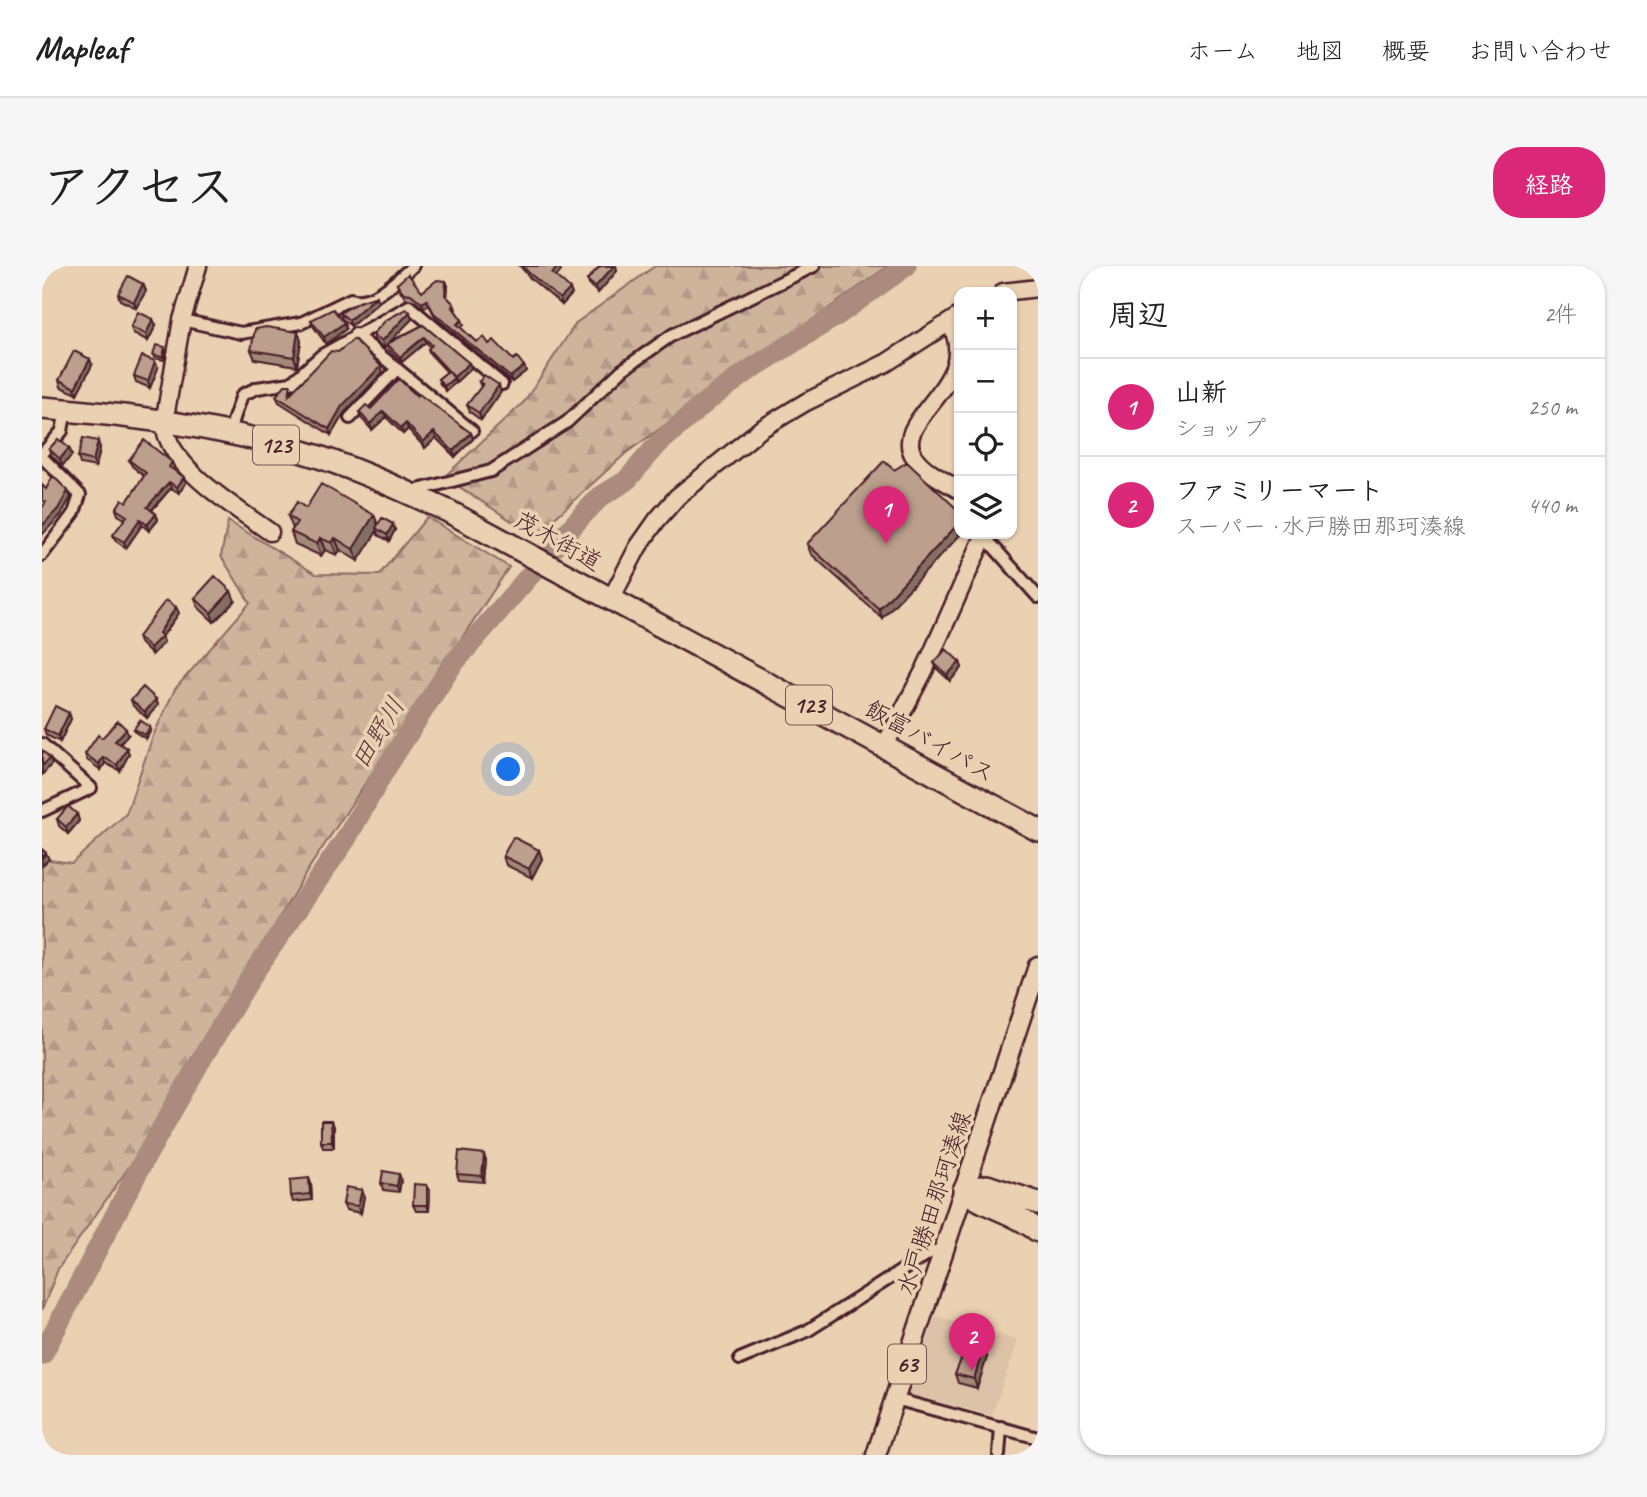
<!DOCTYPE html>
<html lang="ja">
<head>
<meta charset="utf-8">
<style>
  body { margin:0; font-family:Caveat,"Klee One",sans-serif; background:#f6f6f6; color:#222 }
  .controls { position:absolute; right:21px; top:21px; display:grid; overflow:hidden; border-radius:14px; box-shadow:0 2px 5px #0004 }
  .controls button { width:63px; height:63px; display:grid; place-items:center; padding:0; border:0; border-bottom:2px solid #e0e0e0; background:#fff; color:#222; font:35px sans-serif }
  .you { position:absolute; left:467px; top:504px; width:24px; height:24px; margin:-18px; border:5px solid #fff; border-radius:50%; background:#1a73e8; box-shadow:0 0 0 10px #1a73e833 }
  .badge { display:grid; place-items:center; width:46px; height:46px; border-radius:50%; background:#db2777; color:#fff; font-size:23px; font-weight:700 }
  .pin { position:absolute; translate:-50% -58px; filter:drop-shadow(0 2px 4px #0008) }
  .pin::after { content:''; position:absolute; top:37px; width:24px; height:21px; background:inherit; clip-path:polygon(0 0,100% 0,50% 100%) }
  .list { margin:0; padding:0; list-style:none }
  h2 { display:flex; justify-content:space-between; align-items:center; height:91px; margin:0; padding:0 28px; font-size:30px }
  h2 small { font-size:23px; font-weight:400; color:#767676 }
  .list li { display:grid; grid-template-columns:46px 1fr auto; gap:21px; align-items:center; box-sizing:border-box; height:98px; padding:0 28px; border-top:2px solid #e0e0e0 }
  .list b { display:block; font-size:26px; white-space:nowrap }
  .list p { margin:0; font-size:23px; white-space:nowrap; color:#767676 }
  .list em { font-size:23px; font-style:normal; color:#767676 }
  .icon { flex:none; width:38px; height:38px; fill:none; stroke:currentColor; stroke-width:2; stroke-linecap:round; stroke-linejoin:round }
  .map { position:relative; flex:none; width:996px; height:1189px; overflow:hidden; border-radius:28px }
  header { display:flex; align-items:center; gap:42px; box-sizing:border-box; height:98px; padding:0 35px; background:#fff; border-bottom:2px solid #e0e0e0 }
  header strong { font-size:33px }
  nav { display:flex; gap:38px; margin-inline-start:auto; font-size:24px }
  .intro { display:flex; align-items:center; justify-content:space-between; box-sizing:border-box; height:168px; padding:0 42px }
  h1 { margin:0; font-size:49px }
  .button { padding:18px 32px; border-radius:28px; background:#db2777; color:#fff; font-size:24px; font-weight:700 }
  main { display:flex; gap:42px; padding:0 42px }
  aside { flex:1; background:#fff; border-radius:28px; box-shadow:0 2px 5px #0004 }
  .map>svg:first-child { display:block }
  .built { fill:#dcc2a7 }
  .forest { fill:url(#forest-firs); stroke:#8c6a64; stroke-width:2 }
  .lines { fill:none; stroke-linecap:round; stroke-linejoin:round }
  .river { stroke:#ab8b7d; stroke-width:21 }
  .street-casing { stroke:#4a1f2b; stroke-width:16 }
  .secondary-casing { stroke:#4a1f2b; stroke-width:21 }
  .primary-casing { stroke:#4a1f2b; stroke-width:23 }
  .highway-casing { stroke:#4a1f2b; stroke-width:26 }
  .street { stroke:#ead1b2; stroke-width:10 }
  .secondary { stroke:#ead1b2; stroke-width:16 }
  .primary { stroke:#ead1b2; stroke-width:18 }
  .highway { stroke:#ead1b2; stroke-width:21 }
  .wall { fill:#a38979; stroke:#4a1f2b; stroke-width:2 }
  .shaded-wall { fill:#846f63; stroke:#4a1f2b; stroke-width:2 }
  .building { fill:#bd9f8d; stroke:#4a1f2b; stroke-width:2 }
  .labels { text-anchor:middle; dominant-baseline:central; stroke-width:7; stroke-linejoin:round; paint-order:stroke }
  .shield { fill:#ead1b2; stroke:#7a5454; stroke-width:2 }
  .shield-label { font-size:23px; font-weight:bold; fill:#4a1f2b }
  .street-label { font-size:24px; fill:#4a1f2b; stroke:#ead1b2 }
  .water-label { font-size:26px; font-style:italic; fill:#5d353b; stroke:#ead1b2 }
</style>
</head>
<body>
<header>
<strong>Mapleaf</strong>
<nav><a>ホーム</a><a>地図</a><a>概要</a><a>お問い合わせ</a></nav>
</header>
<div class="intro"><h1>アクセス</h1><a class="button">経路</a></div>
<main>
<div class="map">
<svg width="996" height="1189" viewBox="0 0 996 1189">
  <defs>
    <pattern id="forest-firs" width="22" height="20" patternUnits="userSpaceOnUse" patternTransform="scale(1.75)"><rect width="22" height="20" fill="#cfb49c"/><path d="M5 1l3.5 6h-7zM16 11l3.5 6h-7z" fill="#b39a87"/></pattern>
  </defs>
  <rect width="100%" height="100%" fill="#ead1b2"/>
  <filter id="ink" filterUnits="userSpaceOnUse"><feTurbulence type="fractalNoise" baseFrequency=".0143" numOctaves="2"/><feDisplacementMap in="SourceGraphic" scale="14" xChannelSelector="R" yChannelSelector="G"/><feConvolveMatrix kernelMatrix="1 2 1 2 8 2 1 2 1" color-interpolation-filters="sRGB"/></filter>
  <g filter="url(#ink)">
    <!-- built -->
    <path class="built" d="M893 1050 976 1074 950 1149 866 1128Z"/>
    <!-- forest -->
    <path class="forest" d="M613 0H846L584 187 493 270 402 211 482 136 534 57Z
      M385 251 467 301 267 602 96 888 16 1003 0 1044V593L30 597 84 548 111 470 133 423 208 337 179 290 186 255 274 308 337 309Z"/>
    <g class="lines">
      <!-- river -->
      <path class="river" d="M0 1089 103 892 160 792 212 706 304 573 342 505 410 399 535 255 558 231 584 215 616 178 665 135 709 103 797 48 864 0"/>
      <!-- street casing -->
      <g class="street-casing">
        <path id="street" d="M140 54 199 67 259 57 309 33C331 40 355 14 371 0
          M313 68 430 165
          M308 152 355 103
          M187 167 200 129 215 122 249 117 280 89 367 40 460 118
          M0 188 20 165 24 144
          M0 191 38 229 32 247 0 289
          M368 226 449 205 525 156 580 104 630 69 772 0
          M942 270 996 331
          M0 478 49 522 0 545
          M698 1093 765 1065 889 986 903 982
          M853 1133 996 1172
          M957 1189 959 1161"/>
      </g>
      <!-- secondary casing -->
      <g class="secondary-casing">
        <path id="secondary" d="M156 0 140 54 122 157C126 202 193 241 228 266
          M961 26 996 22
          M908 57C942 119 845 153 873 192 883 206 903 215 917 224
          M569 333 596 281 615 254 635 231 719 163 764 136 844 97 917 50
          M843 479 883 403 943 268"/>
      </g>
      <!-- primary casing -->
      <g class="primary-casing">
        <path id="primary" d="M834 1189 996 700"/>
      </g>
      <!-- highway casing -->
      <g class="highway-casing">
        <path id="highway" d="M0 142C87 149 174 160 258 185 309 200 358 223 406 245L996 564
          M922 924C944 942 974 946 996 965
          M922 924 945 920 996 937"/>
      </g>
      <!-- street -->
      <use href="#street" class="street"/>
      <!-- secondary -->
      <use href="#secondary" class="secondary"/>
      <!-- primary -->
      <use href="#primary" class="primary"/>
      <!-- highway -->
      <use href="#highway" class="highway"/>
    </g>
    <!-- wall -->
    <path class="wall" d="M478 0H517L519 5 514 11 530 28 520 39 488 12Z
      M558 0H574L575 5 556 27 548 20 545 14Z
      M404 15 406 20 405 31 412 38 414 43 413 44 420 54 422 59 419 62 434 76 447 78 482 100 484 105 470 116 394 52 387 39 382 42 371 34 364 33 357 23 355 18 380 26Z
      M101 18 104 25 94 42 78 34 76 28Z
      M337 36 309 60 300 53 298 47Z
      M370 53 347 76 381 59 427 97 429 102 414 116 413 115V117L404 125 398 118 396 113 405 106 388 88 386 83 388 81 384 76 360 96 346 83 345 78 342 82 333 75 331 68Z
      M269 54 302 57 304 63 284 78 271 60Z
      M114 59 106 75 91 67 89 61Z
      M256 66 259 75 255 100 213 93 209 84Z
      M124 84 122 94 112 92 111 89Z
      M50 99 35 128 19 121 17 114Z
      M339 100 341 106 302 147 289 169 237 136 234 130Z
      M116 102 108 122 94 116 92 110Z
      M437 116 459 126 439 154 428 146 425 139 439 121Z
      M375 130 429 167 431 173 413 191 394 172 383 182 366 163 361 168 344 151 330 164 319 152 317 146Z
      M27 182 30 189 20 200 9 189 7 183Z
      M58 182 54 201 38 198 36 191Z
      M87 194 130 196 132 202 131 204 144 217 137 227 129 222 110 244 114 248 116 254 107 265 100 259 84 282 74 275 71 269 83 253 76 249 74 243 85 236 102 210 90 200Z
      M852 204 840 352 769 288 765 278Z
      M264 242 332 249 336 259 353 264 347 275 336 269 335 265 316 295 298 284 295 289 283 284 279 290 253 278 249 266 251 263 246 250Z
      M153 332 193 335 172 356 156 341Z
      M137 347 120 371 122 376 110 389 98 377 96 371Z
      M918 396 920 402 908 415 895 403 892 397Z
      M114 433 116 439 105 452 91 440 89 434Z
      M27 447 29 453 18 476 4 469 2 463Z
      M92 463 109 464 104 473 93 466Z
      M86 469 78 478 87 488 78 505 63 497 59 504 45 494 43 488 60 472Z
      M35 548 37 555 26 568 17 560 15 553Z
      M497 584 500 593 490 612 464 599 461 590Z
      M292 861V882H281L279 876Z
      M444 894 442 916 417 914 415 908Z
      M357 908 359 914 357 926 341 924 339 917Z
      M267 912 269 918 270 934 251 936 249 930Z
      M320 924 322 930 319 947 304 944 301 938Z
      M388 925 387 945H374L371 939Z
      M945 1091 935 1122 916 1117 913 1108Z"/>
    <!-- shaded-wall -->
    <path class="shaded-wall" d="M517 0 519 5 512 13 510 7Z
      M572 0H574L575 5 556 27 553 21Z
      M404 15 406 20 405 34 403 29Z
      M101 18 104 25 94 42 92 36Z
      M528 23 530 28 520 39 518 33Z
      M335 30 337 36 309 60 307 54Z
      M385 34 387 39 382 42 380 37Z
      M368 46 370 53 342 82 340 75Z
      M111 53 114 59 106 75 104 68Z
      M420 54 422 59 417 63 415 58Z
      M302 57 304 63 284 78 282 71Z
      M256 66 259 75 255 100 252 91Z
      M382 71 384 76 360 96 358 91Z
      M48 93 50 99 35 128 33 122Z
      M113 95 116 102 108 122 106 115Z
      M427 97 429 102 414 116 412 111Z
      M339 100 341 106 302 147 289 169 287 163 300 140Z
      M482 100 484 105 470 116 468 111Z
      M412 112 413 117 404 125 402 120Z
      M457 119 459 126 439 154 437 147Z
      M341 145 344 151 330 164 328 158Z
      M364 157 366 163 361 168 359 162Z
      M392 166 394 172 383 182 381 176Z
      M429 167 431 173 413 191 411 185Z
      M56 175 58 182 54 201 51 195Z
      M27 182 30 189 20 200 18 193Z
      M142 211 144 217 137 227 135 221Z
      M127 216 129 222 107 247 105 241Z
      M26 225 29 231 19 249 0 269V260Z
      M114 248 116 254 107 265 105 259Z
      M332 249 337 262H334L335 265 316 295 311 283Z
      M98 253 100 259 84 282 82 276Z
      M917 257V268H919L840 352 837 343Z
      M351 258 353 264 347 275 345 269Z
      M278 272 283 284 279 290 275 278Z
      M293 272 298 284 295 289 290 277Z
      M189 325 193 335 172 356 169 347Z
      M134 341 137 347 120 371 122 376 110 389 108 382Z
      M918 396 920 402 908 415 905 409Z
      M114 433 116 439 105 452 103 446Z
      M27 447 29 453 18 476 16 470Z
      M108 461 109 464 104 473 103 469Z
      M84 463 86 469 75 481 73 475Z
      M85 482 87 488 78 505 75 499Z
      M61 491 63 497 59 504 57 498Z
      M8 492 10 498 0 509V500Z
      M35 548 37 555 26 568 24 561Z
      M497 584 500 593 490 612 487 603Z
      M4 587 7 593 0 600V592Z
      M289 855 292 861V882L290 876Z
      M442 888 444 894 442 916 440 910Z
      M357 908 359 914 357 926 355 920Z
      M267 912 269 918 270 934 268 928Z
      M385 919 388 925 387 945 385 939Z
      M320 924 322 930 319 947 316 940Z
      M941 1082 945 1091 935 1122 932 1113Z"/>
    <!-- building -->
    <path class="building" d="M481 0H517L510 7 528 23 518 33 486 6Z
      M558 0H572L553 21 545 14Z
      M366 8 380 26 395 14 404 15 403 29 412 38 410 40 420 54 415 58 434 76 442 71 447 78 452 74 471 94 475 91 482 100 468 111 392 47 385 34 380 37 369 28 362 27 355 18Z
      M86 10 101 18 92 36 76 28Z
      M335 30 307 54 298 47 317 36Z
      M291 43 302 57 282 71 269 54Z
      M364 43 368 46 340 75 331 68 344 54Z
      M96 46 111 53 104 68 89 61Z
      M381 59 427 97 412 111 386 83 390 79 382 71 358 91 345 78Z
      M224 61 256 66 252 91 209 84 213 63Z
      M312 73 339 100 300 140 287 163 234 130 243 119H249L247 129 289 85 296 86Z
      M114 79 123 81 121 91 111 89Z
      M32 85 48 93 33 122 17 114Z
      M100 90 113 95 106 115 92 110Z
      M406 105 412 112 402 120 396 113Z
      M442 109 457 119 437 147 425 139 441 118 437 116Z
      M357 113 375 130 377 128 429 167 411 185 392 166 381 176 364 157 359 162 341 145 328 158 317 146 324 139 329 143Z
      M41 172 56 175 51 195 36 191Z
      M16 173 27 182 18 193 7 183Z
      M102 174 130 196 127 201 142 211 135 221 127 216 105 241 114 248 105 259 98 253 82 276 71 269 85 250 74 243 80 233 85 236 104 207 87 194Z
      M842 195 852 204 865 196 917 245V257L837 343 765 278Z
      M11 210 26 225 16 243 0 260V242L4 236 0 234V219L4 223Z
      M279 218 332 249 311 283 293 272 290 277 278 272 275 278 249 266 255 256 246 250 255 236 264 242Z
      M340 252 351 258 345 269 334 262Z
      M173 310 189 325 169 347 153 332Z
      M124 334 134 341 117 367 120 370 108 382 96 371Z
      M904 383 918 396 905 409 892 397Z
      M101 421 114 433 103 446 89 434Z
      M13 440 27 447 16 470 2 463Z
      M98 454 108 461 103 469 92 463Z
      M76 455 84 463 73 475 85 482 75 499 61 491 57 498 43 488 56 469 60 472Z
      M0 484 8 492 0 500Z
      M26 540 35 548 24 561 15 553Z
      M471 571 497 584 487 603 461 590Z
      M0 583 4 587 0 592Z
      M279 855H289L290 876H279Z
      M417 885 442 888 440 910 415 908Z
      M341 905 357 908 355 920 339 917Z
      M267 912 268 928 249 930 248 914Z
      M372 918 385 919V939H371Z
      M304 921 320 924 316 940 301 938Z
      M926 1077 941 1082 932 1113 913 1108Z"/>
  </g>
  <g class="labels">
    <!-- shield labels -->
    <g class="shield">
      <rect x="211" y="159.5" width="46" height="39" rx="5"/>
      <rect x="744" y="419.5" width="46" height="39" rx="5"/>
      <rect x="846" y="1078.5" width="38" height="39" rx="5"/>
    </g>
    <g class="shield-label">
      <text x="234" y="179">123</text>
      <text x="767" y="439">123</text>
      <text x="865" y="1098">63</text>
    </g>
    <!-- street labels -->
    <g class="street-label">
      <text transform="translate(516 275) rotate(29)">茂木街道</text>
      <text transform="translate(888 475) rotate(29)">飯富バイパス</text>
      <text transform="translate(892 937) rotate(-72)">水戸勝田那珂湊線</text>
    </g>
    <!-- water labels -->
    <g class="water-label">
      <text transform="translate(336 467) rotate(-59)">田野川</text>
    </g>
  </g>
</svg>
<div class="controls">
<button>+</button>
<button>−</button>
<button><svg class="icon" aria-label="locate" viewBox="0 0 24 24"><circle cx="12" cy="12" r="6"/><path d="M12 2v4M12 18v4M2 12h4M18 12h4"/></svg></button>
<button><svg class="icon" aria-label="layers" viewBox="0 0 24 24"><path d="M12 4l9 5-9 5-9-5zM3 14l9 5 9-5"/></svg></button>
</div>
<div class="you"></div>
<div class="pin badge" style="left:844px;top:278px">1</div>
<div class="pin badge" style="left:930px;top:1105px">2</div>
</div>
<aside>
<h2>周辺<small>2件</small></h2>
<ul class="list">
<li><span class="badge">1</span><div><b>山新</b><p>ショップ</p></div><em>250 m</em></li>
<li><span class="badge">2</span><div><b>ファミリーマート</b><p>スーパー · 水戸勝田那珂湊線</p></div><em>440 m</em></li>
</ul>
</aside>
</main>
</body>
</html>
